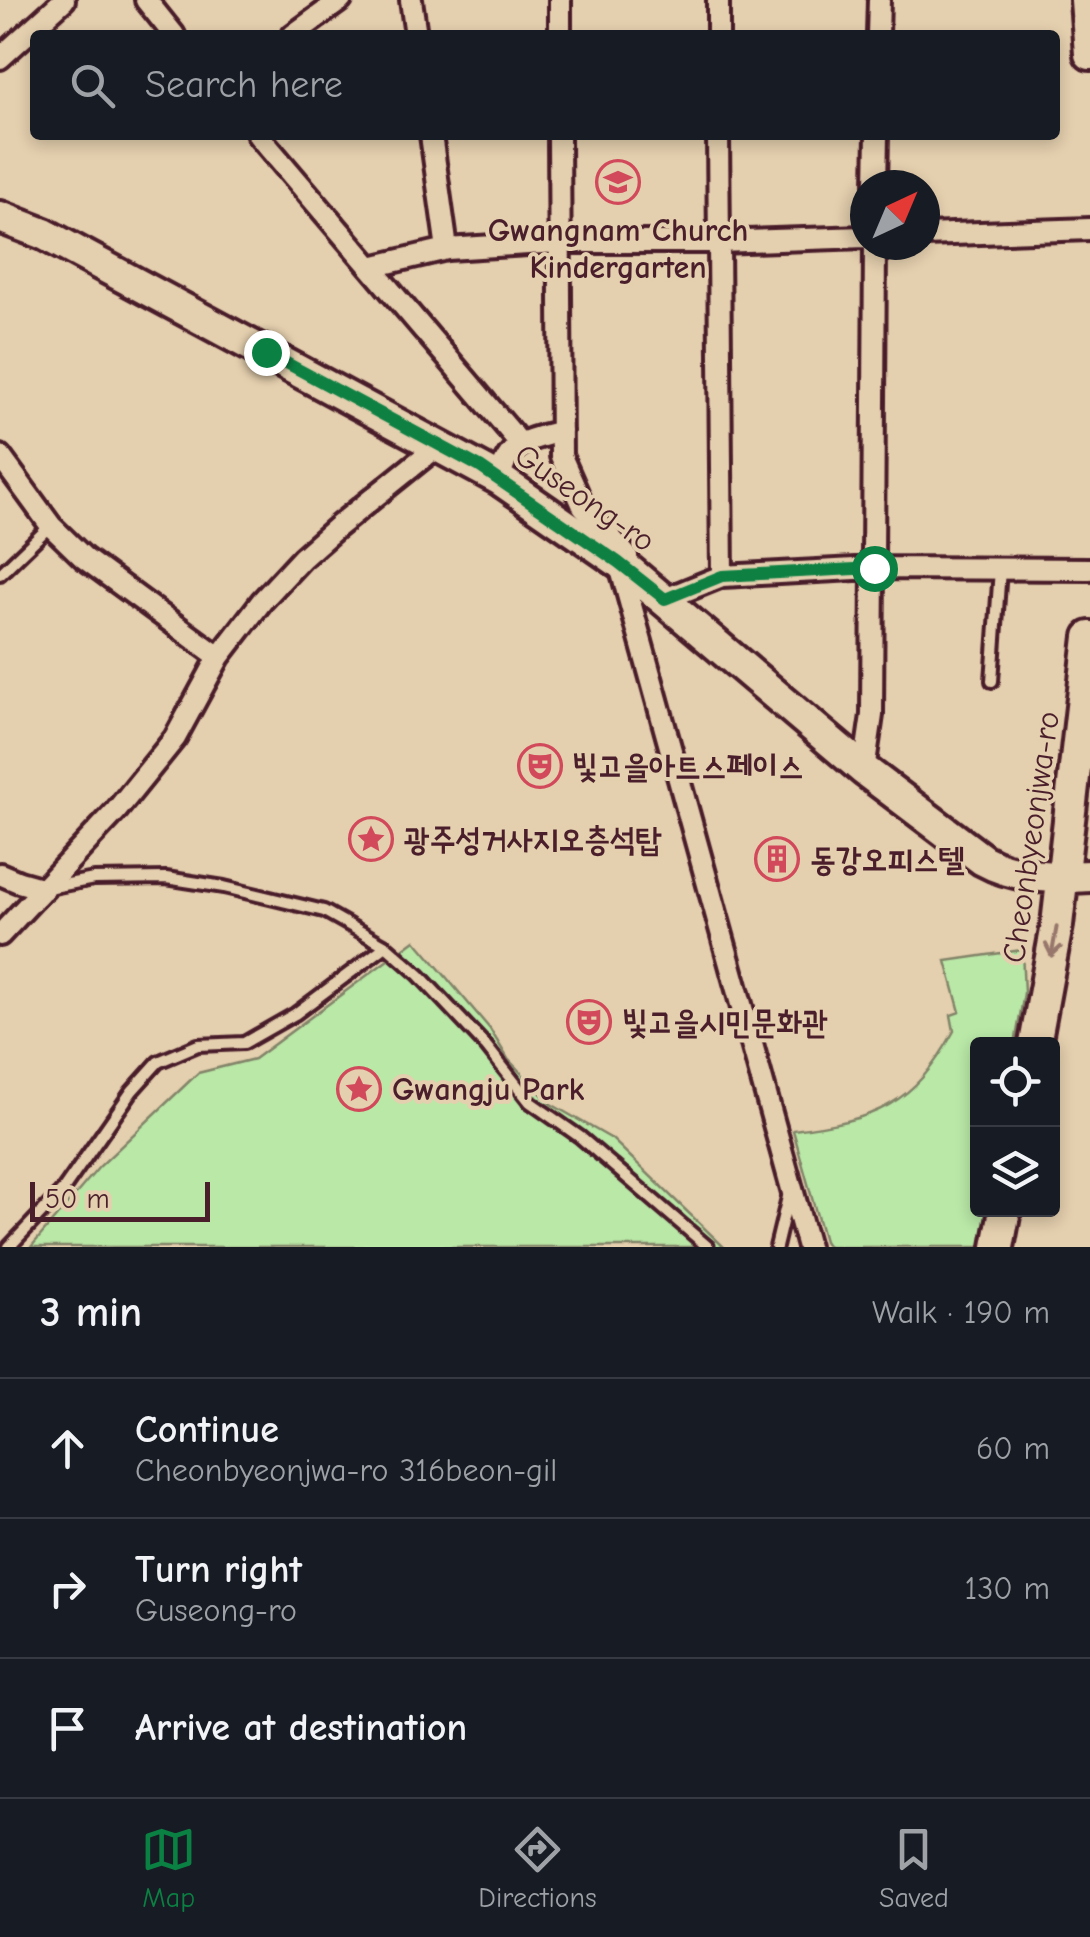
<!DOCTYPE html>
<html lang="en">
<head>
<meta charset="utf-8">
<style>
  body { margin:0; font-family:"Comic Neue","Poor Story",sans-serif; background:#20242c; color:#f1f3f6 }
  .controls { position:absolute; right:30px; bottom:30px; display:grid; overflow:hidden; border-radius:10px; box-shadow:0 5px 15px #0003 }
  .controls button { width:90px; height:90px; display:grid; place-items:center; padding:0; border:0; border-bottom:2px solid #363941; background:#171b24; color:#f1f3f6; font:50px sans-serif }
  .compass { position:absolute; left:850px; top:170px; width:90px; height:90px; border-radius:50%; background:#171b24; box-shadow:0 5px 15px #0003; rotate:44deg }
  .scale { position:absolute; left:30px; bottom:25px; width:180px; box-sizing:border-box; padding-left:10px; border:5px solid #4a1f2b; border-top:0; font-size:28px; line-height:35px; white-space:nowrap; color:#4a1f2b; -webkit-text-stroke:8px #e4cfae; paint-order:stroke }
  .stop { position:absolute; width:30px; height:30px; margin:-22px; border:8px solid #0b8043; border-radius:50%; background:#fff }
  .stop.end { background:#0b8043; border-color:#fff; box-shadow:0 2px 10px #0008 }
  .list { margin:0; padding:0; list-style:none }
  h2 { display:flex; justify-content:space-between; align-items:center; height:130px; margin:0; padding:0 40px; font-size:42px }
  h2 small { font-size:32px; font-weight:400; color:#9ea1a6 }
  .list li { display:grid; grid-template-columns:65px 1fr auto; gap:30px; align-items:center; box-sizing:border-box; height:140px; padding:0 40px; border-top:2px solid #363941 }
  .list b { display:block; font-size:38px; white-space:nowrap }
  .list p { margin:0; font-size:32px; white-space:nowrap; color:#9ea1a6 }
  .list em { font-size:32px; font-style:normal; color:#9ea1a6 }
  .icon { flex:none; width:55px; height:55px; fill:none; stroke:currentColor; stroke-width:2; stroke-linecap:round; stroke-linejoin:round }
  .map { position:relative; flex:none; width:1090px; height:1247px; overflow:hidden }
  .search { position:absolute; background:#171b24; box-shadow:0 5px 15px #0003; left:30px; right:30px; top:30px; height:110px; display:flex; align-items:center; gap:25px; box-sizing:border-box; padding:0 35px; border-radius:10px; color:#9ea1a6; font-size:38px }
  .sheet { height:550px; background:#171b24 }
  nav { display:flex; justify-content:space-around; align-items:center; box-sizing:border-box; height:140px; border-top:2px solid #363941; background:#171b24; font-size:28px; color:#9ea1a6 }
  nav a { display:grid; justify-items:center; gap:5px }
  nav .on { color:#0b8043 }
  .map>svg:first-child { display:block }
  .green { fill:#b9e8a7; stroke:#828469; stroke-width:2.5 }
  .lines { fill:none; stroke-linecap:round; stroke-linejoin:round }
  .lane-casing { stroke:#4a1f2b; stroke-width:18 }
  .street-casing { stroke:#4a1f2b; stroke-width:28 }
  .secondary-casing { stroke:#4a1f2b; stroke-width:38 }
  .lane { stroke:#e4cfae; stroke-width:10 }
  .street { stroke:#e4cfae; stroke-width:20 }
  .secondary { stroke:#e4cfae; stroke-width:30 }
  .oneway { stroke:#97776c }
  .route { stroke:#0b8043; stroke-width:12 }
  .labels { text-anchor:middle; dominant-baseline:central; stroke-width:8; stroke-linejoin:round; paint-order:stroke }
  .poi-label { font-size:32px; font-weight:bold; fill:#4a1f2b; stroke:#e4cfae; text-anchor:start }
  .street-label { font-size:32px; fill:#4a1f2b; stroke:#e4cfae }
</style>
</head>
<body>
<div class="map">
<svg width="1090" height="1247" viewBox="0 0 1090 1247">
  <rect width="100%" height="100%" fill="#e4cfae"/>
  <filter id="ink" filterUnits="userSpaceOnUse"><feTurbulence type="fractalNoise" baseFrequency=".01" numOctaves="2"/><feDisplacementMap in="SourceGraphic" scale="20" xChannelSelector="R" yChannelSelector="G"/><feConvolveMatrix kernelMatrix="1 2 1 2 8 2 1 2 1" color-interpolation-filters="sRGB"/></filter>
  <g filter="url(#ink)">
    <!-- green -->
    <path class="green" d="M415 940 490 1029 508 1059 551 1104 612 1139 724 1247H31L99 1167 198 1073 254 1059Z
      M1022 950 1024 993 1015 1044H978V1210H988L981 1247H828L824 1241 793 1130C875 1120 913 1106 954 1031L951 1015 960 1012 946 961Z"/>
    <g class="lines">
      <!-- lane casing -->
      <g class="lane-casing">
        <path id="lane" d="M0 574 50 526
          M992 681 1000 569
          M48 888 94 879 166 878 224 887 324 911 386 946 419 975 486 1046 530 1102 580 1137 708 1247
          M9 1247 63 1190 132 1091 158 1062 198 1045 244 1043 295 1014 386 946
          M776 1247 789 1193"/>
      </g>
      <!-- street casing -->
      <g class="street-casing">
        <path id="street" d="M146 0 174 35
          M411 0 416 35
          M718 0V35
          M293 35 341 0
          M560 35V0
          M878 35 879 0
          M0 58 64 0
          M258 135 520 443
          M431 135 447 249
          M559 135 561 456 583 506 627 556
          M718 135 722 576
          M876 185 877 135
          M925 235 1090 229
          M371 267 447 249 559 242H718L865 237
          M0 456 51 526 84 558 219 657
          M499 479C509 440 527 441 561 431
          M619 562 808 1247
          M659 593 665 599 722 576 874 568 1090 569
          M864 770 872 715 875 245
          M0 874 19 882 44 889
          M0 935 116 811 175 738 219 657 262 601 302 558 337 527 439 445"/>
      </g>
      <!-- secondary casing -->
      <g class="secondary-casing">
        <path id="secondary" d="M1086 0 1090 54
          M0 217 44 234 499 479 619 562 864 770 983 860C1015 878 1054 878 1090 876
          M1035 1044 1057 925 1090 637
          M998 1247 1005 1210"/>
      </g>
      <!-- lane -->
      <use href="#lane" class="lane"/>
      <!-- street -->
      <use href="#street" class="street"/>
      <!-- secondary -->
      <use href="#secondary" class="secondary"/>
    </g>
    <!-- one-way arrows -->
    <defs><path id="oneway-shaft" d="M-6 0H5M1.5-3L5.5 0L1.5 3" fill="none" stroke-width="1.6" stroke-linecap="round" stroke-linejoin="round" transform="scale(2.5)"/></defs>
    <use class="oneway" href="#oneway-shaft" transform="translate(1054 942) rotate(100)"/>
  </g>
  <g class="lines" filter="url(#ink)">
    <!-- route -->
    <path class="route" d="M266 352 480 467 618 562 665 599 722 576 874 568"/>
  </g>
  <!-- icons -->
  <defs>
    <g id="school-ring" transform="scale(2.25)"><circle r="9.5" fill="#e4cfae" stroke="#d1495b" stroke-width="1.5"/><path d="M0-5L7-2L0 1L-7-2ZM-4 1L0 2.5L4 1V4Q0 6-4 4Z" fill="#d1495b"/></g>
    <g id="theatre-ring" transform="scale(2.25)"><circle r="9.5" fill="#e4cfae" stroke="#d1495b" stroke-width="1.5"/><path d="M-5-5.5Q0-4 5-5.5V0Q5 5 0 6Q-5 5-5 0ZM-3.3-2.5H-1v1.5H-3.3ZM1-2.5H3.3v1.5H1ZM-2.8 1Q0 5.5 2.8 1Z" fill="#d1495b"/></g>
    <g id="sight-ring" transform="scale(2.25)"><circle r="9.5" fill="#e4cfae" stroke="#d1495b" stroke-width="1.5"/><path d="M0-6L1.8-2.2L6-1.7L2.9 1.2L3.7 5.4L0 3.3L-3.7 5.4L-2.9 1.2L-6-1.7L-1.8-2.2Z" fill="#d1495b"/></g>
    <g id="building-ring" transform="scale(2.25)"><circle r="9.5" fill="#e4cfae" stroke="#d1495b" stroke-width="1.5"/><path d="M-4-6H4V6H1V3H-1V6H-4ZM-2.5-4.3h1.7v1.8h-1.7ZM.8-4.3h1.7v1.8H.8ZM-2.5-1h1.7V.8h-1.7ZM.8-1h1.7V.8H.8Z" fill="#d1495b"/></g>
  </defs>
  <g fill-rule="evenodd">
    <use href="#school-ring" x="618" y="182"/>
    <use href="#theatre-ring" x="540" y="766"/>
    <use href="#sight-ring" x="371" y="839"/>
    <use href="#building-ring" x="777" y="859"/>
    <use href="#theatre-ring" x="589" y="1022"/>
    <use href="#sight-ring" x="359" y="1089"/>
  </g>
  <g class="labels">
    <!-- poi labels -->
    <g class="poi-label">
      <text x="618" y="230" text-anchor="middle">Gwangnam Church<tspan x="618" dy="37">Kindergarten</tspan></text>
      <text x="572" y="766">빛고을아트스페이스</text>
      <text x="404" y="839">광주성거사지오층석탑</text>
      <text x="810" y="859">동강오피스텔</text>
      <text x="622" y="1022">빛고을시민문화관</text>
      <text x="392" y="1089">Gwangju Park</text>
    </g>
    <!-- street labels -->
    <g class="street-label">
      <text transform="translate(585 498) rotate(35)">Guseong-ro</text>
      <text transform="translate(1031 837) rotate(-82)">Cheonbyeonjwa-ro</text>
    </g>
  </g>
</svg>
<div class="controls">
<button><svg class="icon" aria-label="locate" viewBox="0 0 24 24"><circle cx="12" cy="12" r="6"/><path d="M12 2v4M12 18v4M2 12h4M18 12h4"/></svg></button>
<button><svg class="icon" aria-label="layers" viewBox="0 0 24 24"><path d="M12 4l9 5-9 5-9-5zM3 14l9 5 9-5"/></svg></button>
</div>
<svg class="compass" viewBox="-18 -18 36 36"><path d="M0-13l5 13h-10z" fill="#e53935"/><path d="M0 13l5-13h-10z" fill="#9ea1a6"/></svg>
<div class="scale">50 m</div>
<div class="stop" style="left:874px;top:568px"></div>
<div class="stop end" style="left:266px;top:352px"></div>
<div class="search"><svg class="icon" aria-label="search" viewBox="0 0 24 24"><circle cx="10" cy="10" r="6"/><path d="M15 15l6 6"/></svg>Search here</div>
</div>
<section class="sheet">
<h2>3 min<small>Walk · 190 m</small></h2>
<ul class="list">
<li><svg class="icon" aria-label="ahead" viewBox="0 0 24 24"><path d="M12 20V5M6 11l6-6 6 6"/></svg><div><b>Continue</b><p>Cheonbyeonjwa-ro 316beon-gil</p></div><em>60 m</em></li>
<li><svg class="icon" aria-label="right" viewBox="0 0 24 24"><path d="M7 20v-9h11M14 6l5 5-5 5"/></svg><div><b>Turn right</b><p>Guseong-ro</p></div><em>130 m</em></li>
<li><svg class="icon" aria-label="arrive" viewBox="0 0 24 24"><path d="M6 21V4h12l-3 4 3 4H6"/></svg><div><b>Arrive at destination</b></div></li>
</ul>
</section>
<nav>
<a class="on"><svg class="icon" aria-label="map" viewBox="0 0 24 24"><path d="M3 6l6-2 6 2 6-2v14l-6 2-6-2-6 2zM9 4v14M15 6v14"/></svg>Map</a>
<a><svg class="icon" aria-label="directions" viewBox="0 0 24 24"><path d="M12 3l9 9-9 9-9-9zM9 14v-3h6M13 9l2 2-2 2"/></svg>Directions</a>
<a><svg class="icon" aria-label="saved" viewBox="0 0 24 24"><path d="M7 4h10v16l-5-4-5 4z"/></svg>Saved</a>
</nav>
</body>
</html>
